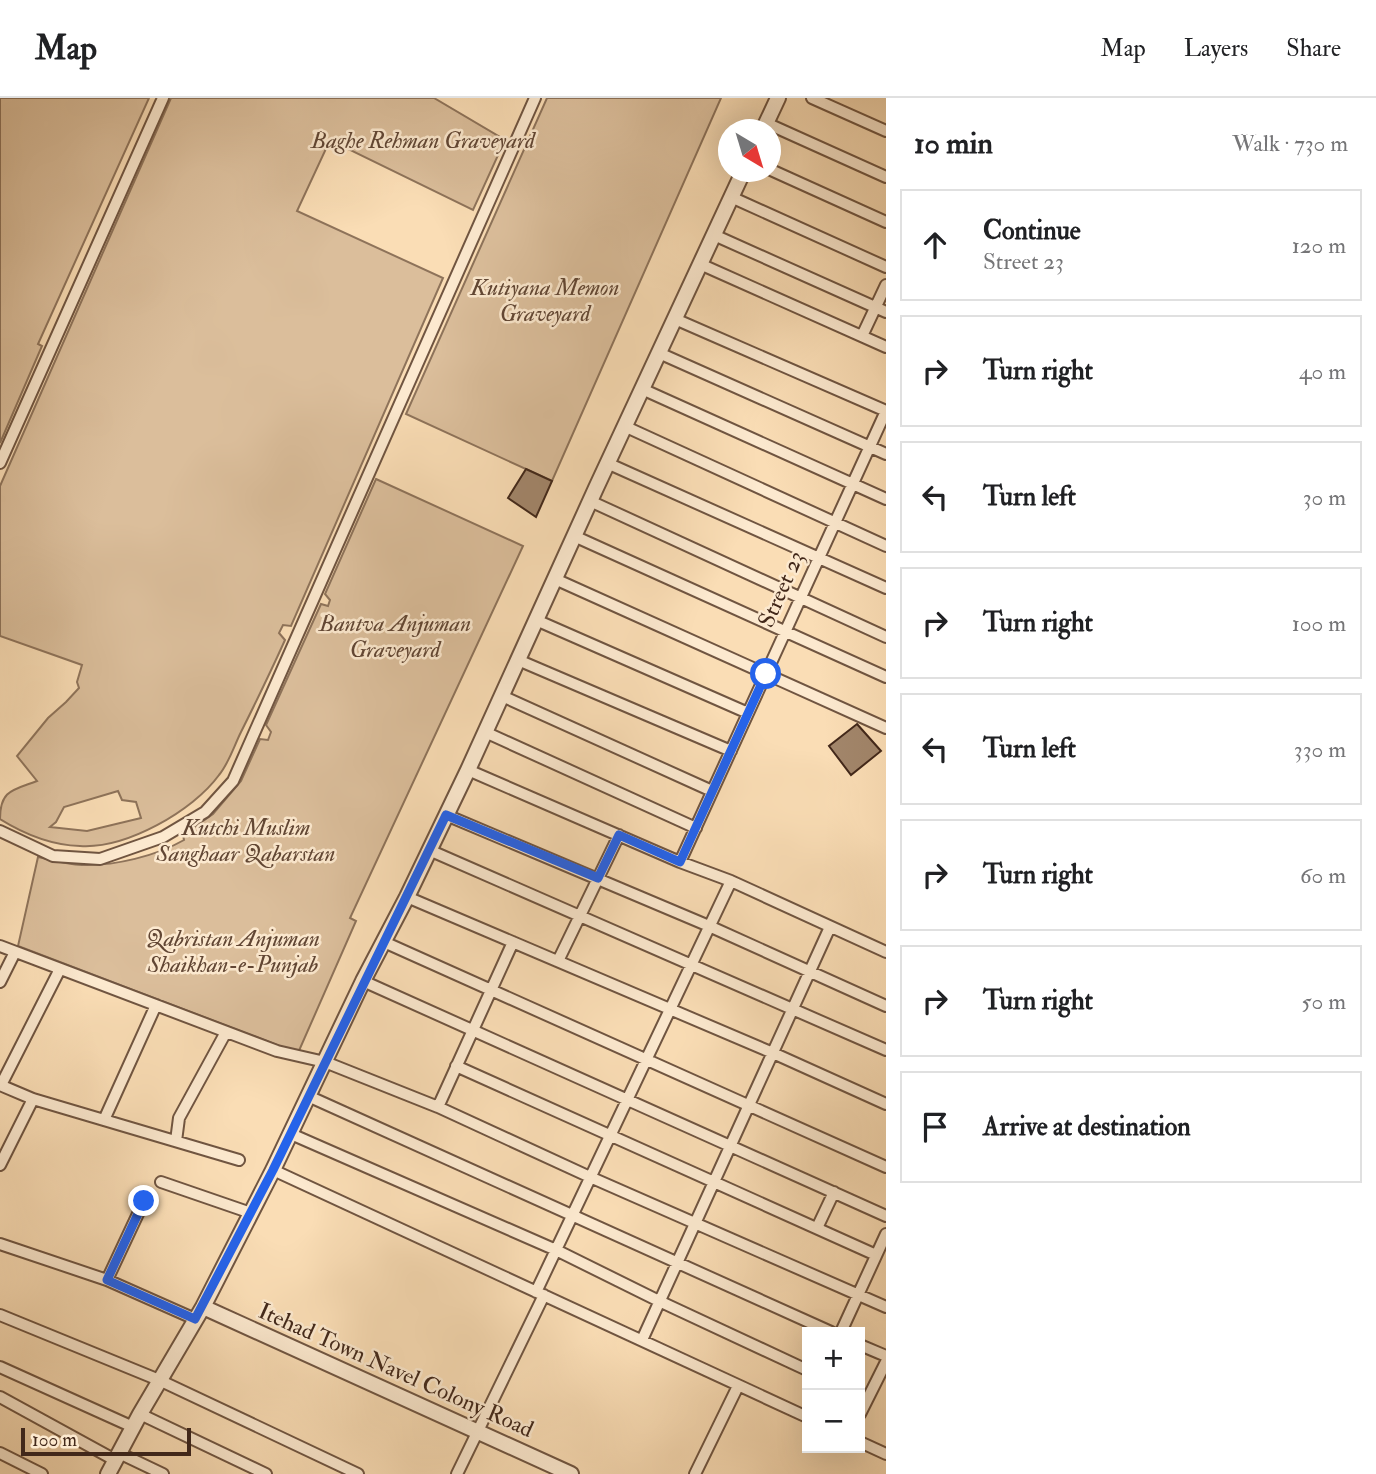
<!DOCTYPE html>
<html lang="en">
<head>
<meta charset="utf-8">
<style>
  body { margin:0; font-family:"IM FELL Double Pica",serif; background:#f2f2f2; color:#202124 }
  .controls { position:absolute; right:21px; bottom:21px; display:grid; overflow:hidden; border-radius:0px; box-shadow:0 7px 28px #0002 }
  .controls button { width:63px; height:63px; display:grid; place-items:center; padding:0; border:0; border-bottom:2px solid #e0e0e0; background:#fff; color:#202124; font:35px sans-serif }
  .compass { position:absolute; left:718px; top:21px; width:63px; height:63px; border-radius:50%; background:#fff; box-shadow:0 7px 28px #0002; rotate:142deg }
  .scale { position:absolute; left:21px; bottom:18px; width:170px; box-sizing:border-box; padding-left:7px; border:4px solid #42281a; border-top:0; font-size:19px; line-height:24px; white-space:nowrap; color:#42281a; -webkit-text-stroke:5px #fce9cf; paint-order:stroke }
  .stop { position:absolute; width:21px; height:21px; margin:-16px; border:5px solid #2563eb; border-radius:50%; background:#fff }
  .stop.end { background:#2563eb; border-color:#fff; box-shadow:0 2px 7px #0008 }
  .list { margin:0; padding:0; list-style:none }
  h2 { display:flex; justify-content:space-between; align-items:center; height:91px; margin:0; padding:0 28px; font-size:30px }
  h2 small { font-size:23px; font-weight:400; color:#757577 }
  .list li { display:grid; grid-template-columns:46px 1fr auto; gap:21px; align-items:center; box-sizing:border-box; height:112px; margin:0 14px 14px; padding:0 14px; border:2px solid #e0e0e0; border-radius:0px }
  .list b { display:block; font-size:26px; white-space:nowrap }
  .list p { margin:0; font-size:23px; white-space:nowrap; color:#757577 }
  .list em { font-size:23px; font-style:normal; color:#757577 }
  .icon { flex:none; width:38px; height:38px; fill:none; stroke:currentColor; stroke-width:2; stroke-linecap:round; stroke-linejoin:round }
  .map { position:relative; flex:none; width:886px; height:1376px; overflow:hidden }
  header { display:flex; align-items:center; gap:42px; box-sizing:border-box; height:98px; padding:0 35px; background:#fff; border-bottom:2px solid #e0e0e0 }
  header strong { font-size:33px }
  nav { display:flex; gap:38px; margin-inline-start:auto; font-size:24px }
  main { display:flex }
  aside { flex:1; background:#fff }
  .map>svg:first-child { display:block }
  .green { fill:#dbbe9b; stroke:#8e735a; stroke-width:2; fill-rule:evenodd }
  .building { fill:#a2866b; stroke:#42281a; stroke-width:2 }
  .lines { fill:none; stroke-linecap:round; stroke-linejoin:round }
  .minor-casing { stroke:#705541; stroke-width:14 }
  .tertiary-casing { stroke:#705541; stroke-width:18 }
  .minor { stroke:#fce9cf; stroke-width:10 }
  .tertiary { stroke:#fce9cf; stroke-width:14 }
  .route { stroke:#2563eb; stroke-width:9 }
  .labels { text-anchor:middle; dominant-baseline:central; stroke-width:5; stroke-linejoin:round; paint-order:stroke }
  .park-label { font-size:23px; font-style:italic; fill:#614634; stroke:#fce9cf }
  .street-label { font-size:23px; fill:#42281a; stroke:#fce9cf }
</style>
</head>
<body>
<header>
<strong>Map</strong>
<nav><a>Map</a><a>Layers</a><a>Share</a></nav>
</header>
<main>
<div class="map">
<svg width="886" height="1376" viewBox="0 0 886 1376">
  <rect width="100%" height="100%" fill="#faddb5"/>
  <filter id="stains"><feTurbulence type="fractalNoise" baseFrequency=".00286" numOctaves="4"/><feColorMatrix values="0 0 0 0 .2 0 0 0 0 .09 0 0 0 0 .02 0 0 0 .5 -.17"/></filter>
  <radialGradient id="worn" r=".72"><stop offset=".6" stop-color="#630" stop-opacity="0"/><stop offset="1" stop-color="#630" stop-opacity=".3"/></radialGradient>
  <!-- green -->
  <path class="green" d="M0 0H149L38 246 42 248 0 345Z
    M171 0H434L505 42 473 112 330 42 297 113 443 180 291 528 283 527 279 535 285 542C271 573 256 604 241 634 234 648 229 665 219 677 193 713 126 751 80 748 52 747 24 736 0 721 0 692 13 692 37 683L17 658 48 620 66 604 79 590 77 584 82 567 0 538V388ZM118 693 122 702 136 704 141 720 87 733 50 729 56 724 64 709Z
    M547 0H721L552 383 406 316Z
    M376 381 523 448 350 820 356 823 298 955 18 848 38 759C52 762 67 766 82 767 115 768 156 758 184 742L183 737 213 716 241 683 260 641 268 642 271 634 266 627 321 506 328 508 330 502 325 496Z"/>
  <!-- building -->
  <path class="building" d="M526 371 552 383 536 419 508 400Z
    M857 626 881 653 851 677 829 648Z"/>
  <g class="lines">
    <!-- minor casing -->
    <g class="minor-casing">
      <path id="minor" d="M812 0 886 33
        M766 25 886 79
        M771 72 886 124
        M731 99 886 169
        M714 137 886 214
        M700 166 886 249
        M675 221 886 313
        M862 238 886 187
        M659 255 886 356
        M642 291 886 401
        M624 328 886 448
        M0 365 163 0
        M607 365 886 490
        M590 403 886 539
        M574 438 886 579
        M555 481 886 630
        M536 522 748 615
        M518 562 731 653
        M502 598 712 693
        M485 634 696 730
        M468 672 680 764 731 783 886 854
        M446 717 709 828 886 908
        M0 733 53 758 100 761 163 739 205 714 233 683 535 0
        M429 752 886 952
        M680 764 886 313
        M407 799 773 955 886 1006
        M384 844 886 1069
        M0 848 277 953 325 964 438 1009 590 1079 886 1209
        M558 863 619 737
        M363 883 886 1118
        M0 884 15 854
        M456 968 876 1157
        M0 987 33 1001 239 1062
        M1 987 60 871
        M308 998 831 1234
        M438 1009 513 844
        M104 1022 156 907
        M291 1036 556 1152 659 1203 807 1272
        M176 1043 179 1020 226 934
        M0 1067 33 1001
        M273 1072 807 1319
        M161 1084 251 1115
        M817 1130 834 1094
        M0 1146 107 1182 195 1221
        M107 1182 144 1103
        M536 1194 731 783
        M0 1217 159 1282 358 1376
        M841 1234 886 1136
        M642 1242 830 829
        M860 1247 886 1258
        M0 1269 133 1329
        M0 1299 115 1362
        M140 1316 266 1376
        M860 1316 886 1264
        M860 1344 886 1356
        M0 1355 42 1376
        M119 1355 163 1376
        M457 1376 544 1197
        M695 1376 738 1288"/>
    </g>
    <!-- tertiary casing -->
    <g class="tertiary-casing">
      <path id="tertiary" d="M763 32 778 0
        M203 1209 571 1376
        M108 1376 140 1316 203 1209 273 1072 363 883 407 799 468 672 596 390 743 74"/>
    </g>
    <!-- minor -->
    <use href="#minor" class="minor"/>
    <!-- tertiary -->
    <use href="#tertiary" class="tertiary"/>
  </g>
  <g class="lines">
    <!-- route -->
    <path class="route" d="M144 1103 107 1182 195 1221 273 1072 446 717 598 780 619 737 680 764 766 576"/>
  </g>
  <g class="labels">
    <!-- park labels -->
    <g class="park-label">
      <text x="423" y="42">Baghe Rehman Graveyard</text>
      <text x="545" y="189">Kutiyana Memon<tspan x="545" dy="26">Graveyard</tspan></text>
      <text x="395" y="525">Bantva Anjuman<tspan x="395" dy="26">Graveyard</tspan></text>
      <text x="246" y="729">Kutchi Muslim<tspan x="246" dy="26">Sanghaar Qabarstan</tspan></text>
      <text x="233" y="840">Qabristan Anjuman<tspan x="233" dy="26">Shaikhan-e-Punjab</tspan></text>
    </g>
    <!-- street labels -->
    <g class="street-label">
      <text transform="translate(781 491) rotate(-66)">Street 23</text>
      <text transform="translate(396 1272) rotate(24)">Itehad Town Navel Colony Road</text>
    </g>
  </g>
  <rect width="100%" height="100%" filter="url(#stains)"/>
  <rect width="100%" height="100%" fill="url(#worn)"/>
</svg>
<div class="controls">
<button>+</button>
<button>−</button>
</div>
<svg class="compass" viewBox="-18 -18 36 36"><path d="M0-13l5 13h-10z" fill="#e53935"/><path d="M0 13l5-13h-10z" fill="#757577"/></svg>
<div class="scale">100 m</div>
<div class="stop" style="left:766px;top:576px"></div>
<div class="stop end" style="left:144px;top:1103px"></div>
</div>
<aside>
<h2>10 min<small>Walk · 730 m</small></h2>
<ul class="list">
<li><svg class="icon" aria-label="ahead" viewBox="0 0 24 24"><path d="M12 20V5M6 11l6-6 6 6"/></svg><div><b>Continue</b><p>Street 23</p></div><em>120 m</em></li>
<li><svg class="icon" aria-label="right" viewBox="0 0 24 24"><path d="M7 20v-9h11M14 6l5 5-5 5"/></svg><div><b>Turn right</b></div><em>40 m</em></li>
<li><svg class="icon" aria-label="left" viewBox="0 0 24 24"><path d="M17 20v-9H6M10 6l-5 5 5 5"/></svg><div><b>Turn left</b></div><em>30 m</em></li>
<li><svg class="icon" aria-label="right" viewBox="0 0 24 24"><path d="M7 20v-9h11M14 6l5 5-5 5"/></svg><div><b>Turn right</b></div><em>100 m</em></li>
<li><svg class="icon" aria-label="left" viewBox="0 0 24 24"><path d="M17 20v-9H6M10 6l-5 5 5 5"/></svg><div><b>Turn left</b></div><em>330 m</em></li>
<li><svg class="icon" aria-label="right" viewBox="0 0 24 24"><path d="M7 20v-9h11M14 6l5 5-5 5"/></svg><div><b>Turn right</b></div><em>60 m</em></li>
<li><svg class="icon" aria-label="right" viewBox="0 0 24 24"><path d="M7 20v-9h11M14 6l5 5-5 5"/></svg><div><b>Turn right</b></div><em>50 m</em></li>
<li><svg class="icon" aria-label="arrive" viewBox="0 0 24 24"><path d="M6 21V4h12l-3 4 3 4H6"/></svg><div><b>Arrive at destination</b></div></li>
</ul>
</aside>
</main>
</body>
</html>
